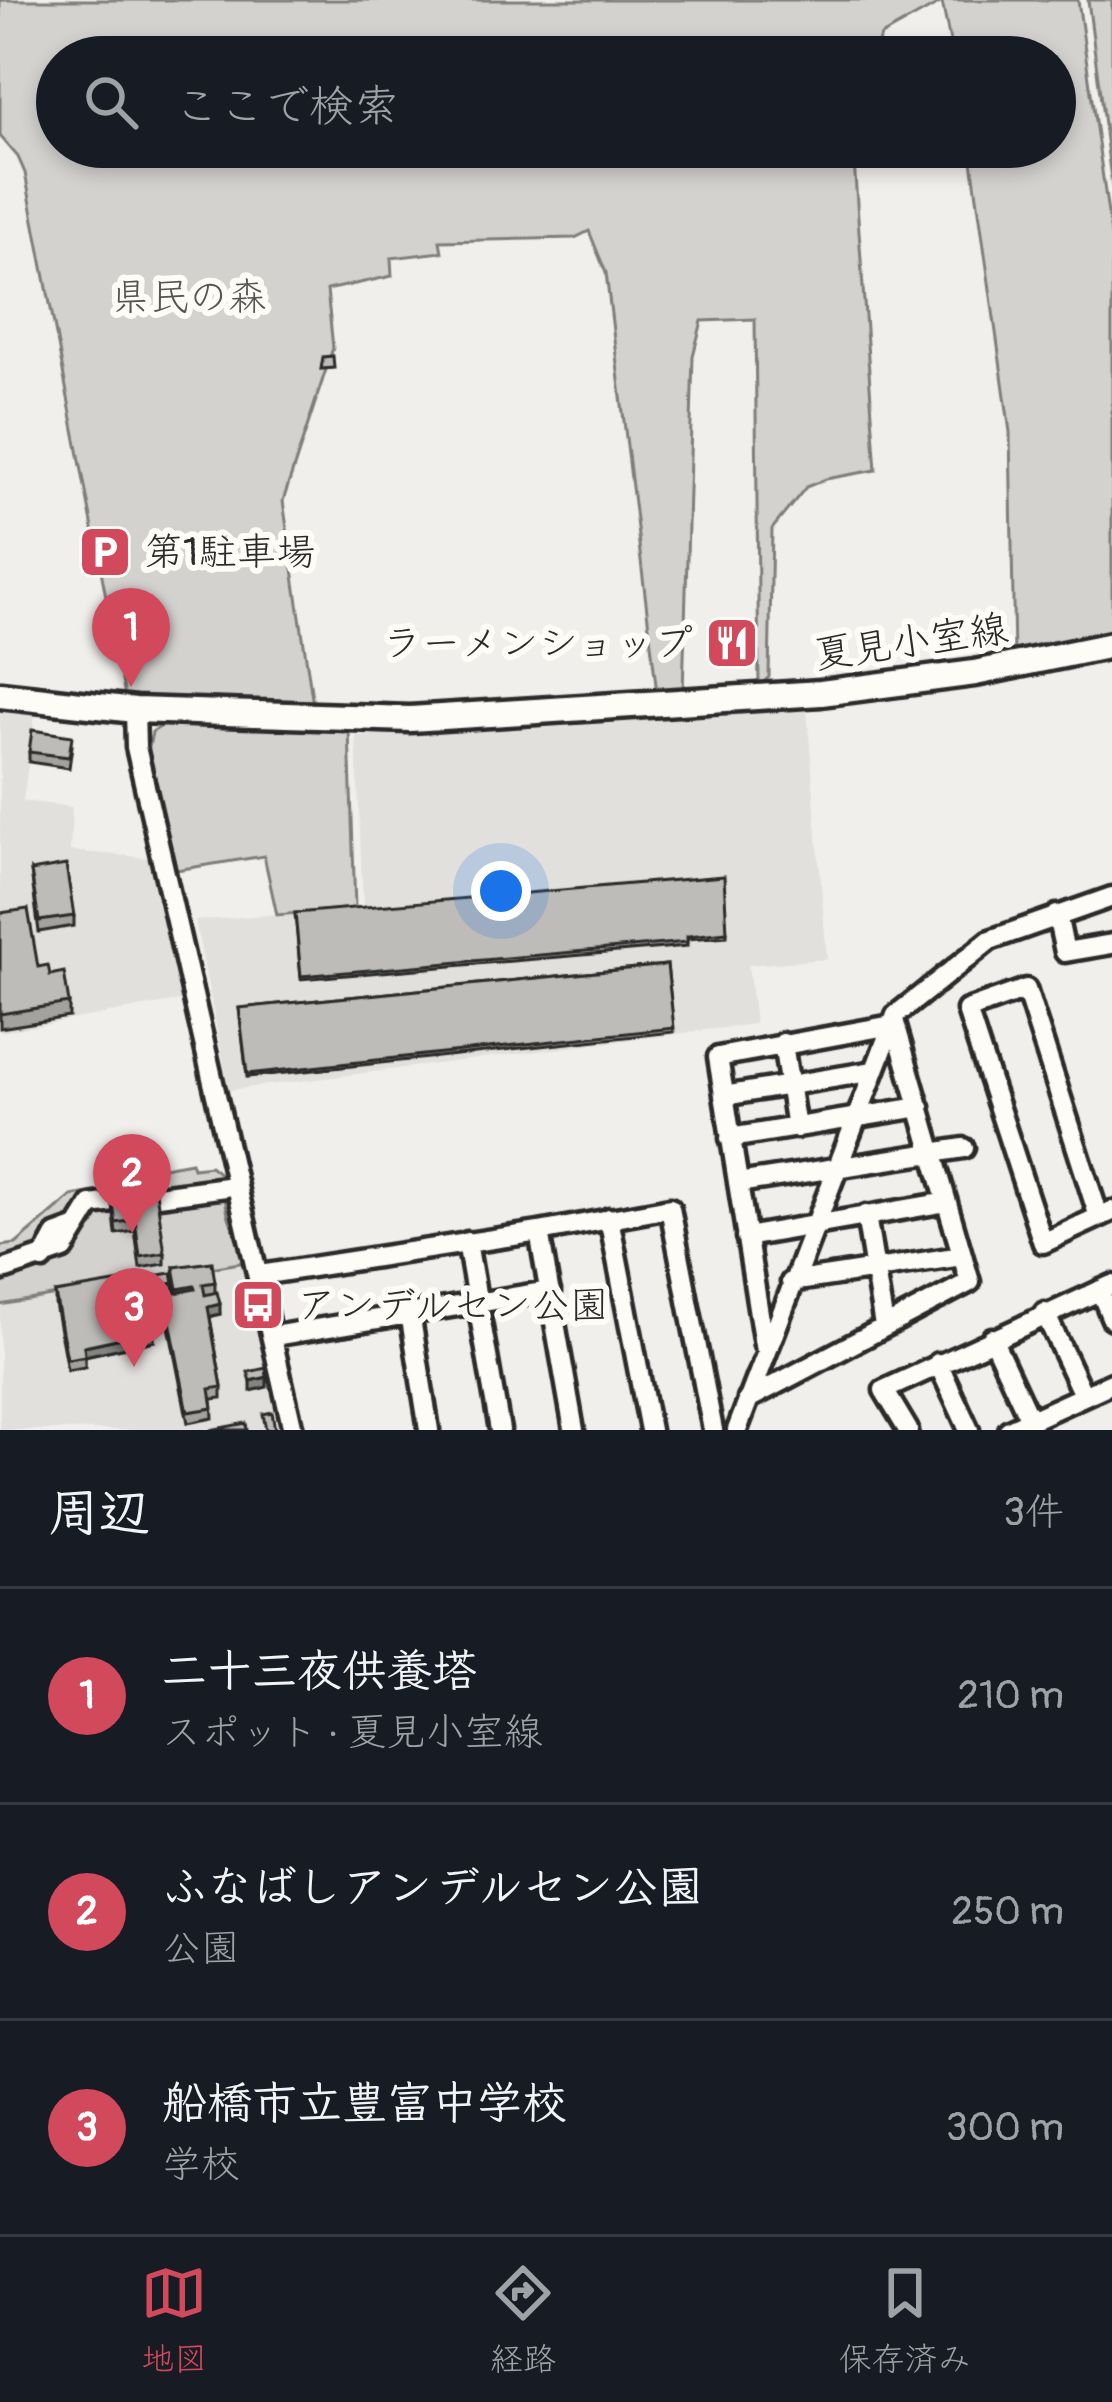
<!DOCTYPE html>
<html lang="ja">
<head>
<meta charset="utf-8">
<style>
  body { margin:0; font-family:Pangolin,"Klee One",sans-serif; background:#242831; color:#f1f3f6 }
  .you { position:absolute; left:501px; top:891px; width:42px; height:42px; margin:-30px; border:9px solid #fff; border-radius:50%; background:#1a73e8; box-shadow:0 0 0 18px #1a73e833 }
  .badge { display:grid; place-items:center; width:78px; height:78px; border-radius:50%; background:#d1495b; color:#fff; font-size:39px; font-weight:700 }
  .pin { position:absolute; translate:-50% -99px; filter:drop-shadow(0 3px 6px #0008) }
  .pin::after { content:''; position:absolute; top:63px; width:42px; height:36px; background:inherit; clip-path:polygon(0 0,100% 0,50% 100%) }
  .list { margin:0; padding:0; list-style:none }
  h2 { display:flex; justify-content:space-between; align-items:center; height:156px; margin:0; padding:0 48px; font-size:51px }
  h2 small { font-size:39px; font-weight:400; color:#9ea1a6 }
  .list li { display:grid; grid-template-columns:78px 1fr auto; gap:36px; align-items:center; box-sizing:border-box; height:216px; padding:0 48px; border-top:3px solid #363941 }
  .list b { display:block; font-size:45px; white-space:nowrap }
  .list p { margin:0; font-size:39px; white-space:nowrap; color:#9ea1a6 }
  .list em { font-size:39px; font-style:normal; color:#9ea1a6 }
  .icon { flex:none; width:66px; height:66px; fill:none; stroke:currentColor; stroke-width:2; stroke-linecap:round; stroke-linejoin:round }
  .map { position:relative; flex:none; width:1112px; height:1430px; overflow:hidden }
  .search { position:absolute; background:#171b24; box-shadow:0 6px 18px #0003; left:36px; right:36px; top:36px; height:132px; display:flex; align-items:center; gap:30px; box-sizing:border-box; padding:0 42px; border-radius:66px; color:#9ea1a6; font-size:45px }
  .sheet { height:804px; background:#171b24 }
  nav { display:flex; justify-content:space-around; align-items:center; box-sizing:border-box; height:168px; border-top:3px solid #363941; background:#171b24; font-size:33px; color:#9ea1a6 }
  nav a { display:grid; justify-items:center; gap:6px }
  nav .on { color:#d1495b }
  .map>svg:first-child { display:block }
  .built { fill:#e1e0dc }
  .green { fill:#d3d2cf; stroke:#7f7e7d; stroke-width:3 }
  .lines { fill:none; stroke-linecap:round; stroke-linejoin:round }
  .minor-casing { stroke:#2b2b2b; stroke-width:27 }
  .major-casing { stroke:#2b2b2b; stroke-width:33 }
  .minor { stroke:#fdfcf7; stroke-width:18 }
  .major { stroke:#fdfcf7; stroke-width:24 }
  .wall { fill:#a3a29e; stroke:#2b2b2b; stroke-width:3 }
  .shaded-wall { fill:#848481; stroke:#2b2b2b; stroke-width:3 }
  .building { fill:#bdbcb8; stroke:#2b2b2b; stroke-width:3 }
  .labels { text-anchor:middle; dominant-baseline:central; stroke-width:12; stroke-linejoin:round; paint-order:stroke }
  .park-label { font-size:39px; fill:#555554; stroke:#fdfcf7 }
  .poi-label { font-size:39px; fill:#2b2b2b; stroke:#fdfcf7; text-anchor:start }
  .street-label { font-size:39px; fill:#2b2b2b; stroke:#fdfcf7 }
</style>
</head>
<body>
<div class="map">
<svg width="1112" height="1430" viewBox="0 0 1112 1430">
  <rect width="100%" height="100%" fill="#f0efeb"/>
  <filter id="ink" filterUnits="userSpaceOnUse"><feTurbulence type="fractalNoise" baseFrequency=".00833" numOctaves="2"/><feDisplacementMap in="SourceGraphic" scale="24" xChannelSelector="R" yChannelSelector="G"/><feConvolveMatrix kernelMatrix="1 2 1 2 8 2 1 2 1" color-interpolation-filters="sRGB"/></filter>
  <g filter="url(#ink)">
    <!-- built -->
    <path class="built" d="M807 709 827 959 748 965 755 1024 229 1090 195 921 363 907 356 736 546 728Z
      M0 710 35 713 23 801 72 807 70 851 151 858 184 1000 0 1032Z
      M245 1262 282 1430H0V1305Z"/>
    <!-- green -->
    <path class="green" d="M0 0H1078L1112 242V637L1014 658 1010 432 970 147H1055V57H953L942 2 881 36 871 57H57V147H853L876 470 826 479 806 487 772 529 769 677 759 686 755 319 702 321 693 356 683 692 657 693 606 273 589 231 575 238 440 241 442 252 391 258 392 276 327 290 333 348 283 501 313 705 125 696 25 173 18 157 0 136Z
      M1088 0H1112V187Z
      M168 722 349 730 355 908 277 915 264 856 176 870 148 752 152 732Z
      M191 1162 193 1168 210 1166 220 1174 228 1214 245 1262 0 1305V1246L16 1244 72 1196 136 1184 135 1172Z"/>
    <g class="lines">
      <!-- minor casing -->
      <g class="minor-casing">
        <path id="minor" d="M135 710 136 747 293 1430
          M1057 915 1065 952 1112 944
          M783 1043 796 1128
          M724 1096 874 1071
          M730 1138 920 1107
          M738 1183 964 1148
          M866 1215 884 1326
          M1099 1217 1026 989 967 1010 1043 1243 1112 1211
          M609 1218 650 1430
          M746 1237 947 1202
          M467 1242 500 1430
          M43 1259 56 1235 75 1228
          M0 1271 64 1249 91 1205 226 1187
          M260 1275 539 1232
          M791 1282 962 1256
          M1100 1290 1112 1319
          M410 1313 429 1430
          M1045 1313 1083 1395
          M273 1336 550 1291
          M992 1338 1030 1420
          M764 1345 718 1057 892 1025
          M938 1363 969 1430
          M748 1399 970 1282 894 1020
          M574 1430 539 1232 670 1208 713 1430
          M737 1430 896 1015 990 940 1112 897
          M908 1430 884 1390 1112 1285
          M1009 1430 1112 1383"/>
      </g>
      <!-- major casing -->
      <g class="major-casing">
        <path id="major" d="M0 695 135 710 410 719 821 693 975 673 1112 645"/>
      </g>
      <!-- minor -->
      <use href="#minor" class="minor"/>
      <!-- major -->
      <use href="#major" class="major"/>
    </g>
    <!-- wall -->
    <path class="wall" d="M721 630H743L742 650H721Z
      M72 746 69 768 29 762V752Z
      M31 871 74 916V926L39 932Z
      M0 913 38 967 50 975 69 1003V1017L0 1028Z
      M295 913 727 932V936L687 939V946L301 979Z
      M667 965 674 1032 247 1077 239 1008Z
      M137 1174 165 1253V1264L140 1268 135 1231 116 1234 113 1205 140 1201Z
      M174 1267 215 1282V1293L220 1314 210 1317 222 1387V1398L212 1399 213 1418 188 1423 167 1317 152 1320 154 1341 85 1356V1367L67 1370 55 1304V1293L149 1302 160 1300 159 1297 155 1298 153 1276 174 1283V1293H177Z"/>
    <!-- shaded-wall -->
    <path class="shaded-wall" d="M220 1304V1314L208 1317V1307Z
      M154 1331V1341L84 1356V1346Z
      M267 1377V1387L251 1391V1381Z"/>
    <!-- building -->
    <path class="building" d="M333 356 334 368 321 369 323 357Z
      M721 630H743L742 643 721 642Z
      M32 730 72 736 69 757 29 752Z
      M66 865 74 916 39 921 31 871Z
      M724 876 727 932 687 936V942L301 976 295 913Z
      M28 909 38 967 48 965 50 975 64 972 69 1003 0 1014V913Z
      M667 965 674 1028 247 1074 239 1008Z
      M153 1171 165 1253 140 1257 135 1220 116 1223 113 1205 141 1200 137 1174Z
      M212 1262 215 1282 203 1284 205 1295 217 1292 220 1304 208 1307 222 1387 210 1389 213 1408 188 1412 167 1306 150 1310 154 1331 84 1346 85 1356 67 1359 55 1293 144 1278 149 1302 160 1300 159 1296 195 1289 194 1286 178 1289 174 1267Z
      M172 1273 174 1283 155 1287 153 1276Z
      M266 1368 267 1377 251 1381 248 1372Z
      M272 1412 275 1430H266L263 1414Z
      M246 1423 247 1430H210Z"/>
  </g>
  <!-- icons -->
  <defs>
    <g id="parking-square" transform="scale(2.7)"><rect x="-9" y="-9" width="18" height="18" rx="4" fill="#d1495b" stroke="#fdfcf7"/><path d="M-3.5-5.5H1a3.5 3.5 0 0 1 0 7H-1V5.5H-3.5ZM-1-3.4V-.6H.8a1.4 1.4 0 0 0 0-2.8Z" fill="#fff"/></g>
    <g id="restaurant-square" transform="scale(2.7)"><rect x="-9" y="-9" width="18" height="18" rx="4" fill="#d1495b" stroke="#fdfcf7"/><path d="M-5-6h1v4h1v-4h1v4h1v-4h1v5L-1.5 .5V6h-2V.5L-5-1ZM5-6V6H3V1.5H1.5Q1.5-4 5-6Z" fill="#fff"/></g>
    <g id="bus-square" transform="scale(2.7)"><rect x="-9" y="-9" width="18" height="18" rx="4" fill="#d1495b" stroke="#fdfcf7"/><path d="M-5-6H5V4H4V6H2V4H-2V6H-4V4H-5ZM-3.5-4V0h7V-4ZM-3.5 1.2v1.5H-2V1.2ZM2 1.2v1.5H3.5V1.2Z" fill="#fff"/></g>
  </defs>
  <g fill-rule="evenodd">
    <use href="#parking-square" x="105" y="552"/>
    <use href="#restaurant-square" x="732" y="643"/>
    <use href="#bus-square" x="258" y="1305"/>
  </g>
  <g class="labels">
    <!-- park labels -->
    <g class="park-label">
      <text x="189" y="297">県民の森</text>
    </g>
    <!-- poi labels -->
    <g class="poi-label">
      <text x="144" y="552">第1駐車場</text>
      <text x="693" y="643" text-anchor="end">ラーメンショップ</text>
      <text x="297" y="1305">アンデルセン公園</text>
    </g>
    <!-- street labels -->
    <g class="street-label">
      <text transform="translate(911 642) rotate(-8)">夏見小室線</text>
    </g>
  </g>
</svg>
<div class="you"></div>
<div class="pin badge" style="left:131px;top:687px">1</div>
<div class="pin badge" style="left:132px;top:1233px">2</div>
<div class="pin badge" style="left:134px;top:1367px">3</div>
<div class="search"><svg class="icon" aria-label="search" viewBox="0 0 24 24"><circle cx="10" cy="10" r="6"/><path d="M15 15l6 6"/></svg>ここで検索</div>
</div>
<section class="sheet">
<h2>周辺<small>3件</small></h2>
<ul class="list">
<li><span class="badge">1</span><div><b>二十三夜供養塔</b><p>スポット · 夏見小室線</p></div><em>210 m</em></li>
<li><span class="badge">2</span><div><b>ふなばしアンデルセン公園</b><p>公園</p></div><em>250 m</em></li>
<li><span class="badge">3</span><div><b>船橋市立豊富中学校</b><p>学校</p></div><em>300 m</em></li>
</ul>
</section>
<nav>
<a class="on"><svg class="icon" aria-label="map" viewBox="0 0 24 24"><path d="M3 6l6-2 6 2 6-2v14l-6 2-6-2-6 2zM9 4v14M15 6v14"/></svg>地図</a>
<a><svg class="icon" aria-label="directions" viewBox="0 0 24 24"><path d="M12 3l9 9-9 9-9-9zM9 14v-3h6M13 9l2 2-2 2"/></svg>経路</a>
<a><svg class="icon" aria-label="saved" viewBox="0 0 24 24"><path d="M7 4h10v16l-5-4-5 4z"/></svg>保存済み</a>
</nav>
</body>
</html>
